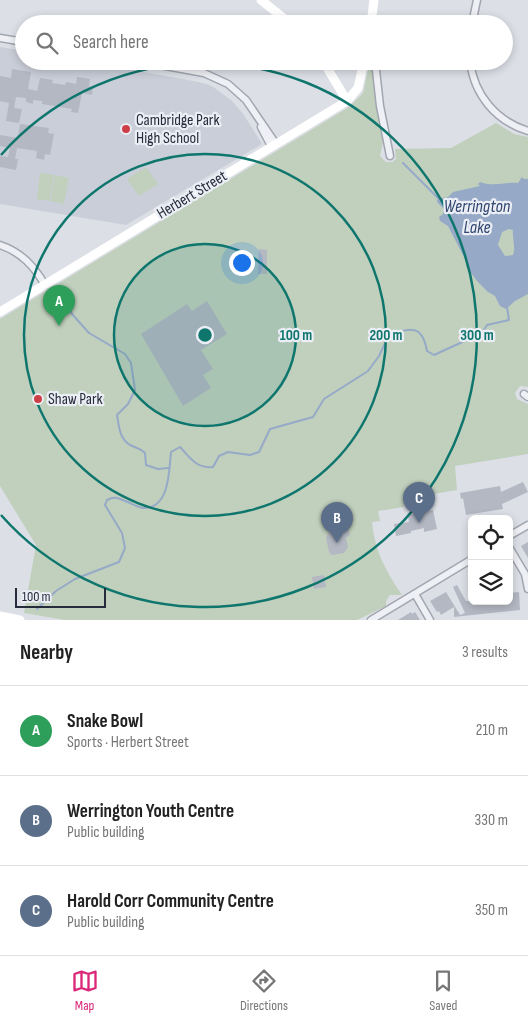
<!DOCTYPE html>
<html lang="en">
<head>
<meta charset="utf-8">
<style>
  body { margin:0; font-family:"Sofia Sans Condensed",sans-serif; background:#f2f2f2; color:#222 }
  .controls { position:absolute; right:15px; bottom:15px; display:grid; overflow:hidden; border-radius:8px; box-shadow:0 2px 8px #0003 }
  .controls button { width:45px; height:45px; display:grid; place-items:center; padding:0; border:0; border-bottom:1px solid #e0e0e0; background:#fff; color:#222; font:25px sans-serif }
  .scale { position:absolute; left:15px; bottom:12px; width:91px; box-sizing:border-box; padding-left:5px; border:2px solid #262c3c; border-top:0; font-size:14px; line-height:18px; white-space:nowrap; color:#262c3c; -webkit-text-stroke:4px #ebeef4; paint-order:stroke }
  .you { position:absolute; left:241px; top:262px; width:18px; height:18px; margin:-12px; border:4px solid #fff; border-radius:50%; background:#1a73e8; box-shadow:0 0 0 8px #1a73e833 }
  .badge { display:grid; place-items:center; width:32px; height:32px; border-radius:50%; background:#db2777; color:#fff; font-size:16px; font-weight:700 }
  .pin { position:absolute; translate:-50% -41px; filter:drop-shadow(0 1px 2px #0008) }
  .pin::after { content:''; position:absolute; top:26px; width:18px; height:15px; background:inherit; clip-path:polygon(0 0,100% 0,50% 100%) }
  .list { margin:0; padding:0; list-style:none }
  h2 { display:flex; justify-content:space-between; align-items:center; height:65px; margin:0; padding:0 20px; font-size:21px }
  h2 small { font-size:16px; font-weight:400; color:#767676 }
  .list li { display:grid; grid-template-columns:32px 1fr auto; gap:15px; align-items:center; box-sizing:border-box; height:90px; padding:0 20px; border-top:1px solid #e0e0e0 }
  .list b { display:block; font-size:19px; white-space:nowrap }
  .list p { margin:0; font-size:16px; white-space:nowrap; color:#767676 }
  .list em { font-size:16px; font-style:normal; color:#767676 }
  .icon { flex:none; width:28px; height:28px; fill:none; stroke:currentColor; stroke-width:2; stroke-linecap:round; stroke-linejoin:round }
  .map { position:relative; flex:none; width:528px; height:620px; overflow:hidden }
  .search { position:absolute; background:#fff; box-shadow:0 2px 8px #0003; left:15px; right:15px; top:15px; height:55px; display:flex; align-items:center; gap:12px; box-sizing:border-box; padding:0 18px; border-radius:28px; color:#767676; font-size:19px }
  .sheet { height:335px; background:#fff }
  nav { display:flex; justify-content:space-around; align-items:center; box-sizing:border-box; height:70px; border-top:1px solid #e0e0e0; background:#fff; font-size:14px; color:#767676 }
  nav a { display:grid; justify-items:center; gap:2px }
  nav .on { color:#db2777 }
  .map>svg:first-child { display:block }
  .built { fill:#caced8 }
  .green { fill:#c0d0bd }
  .water { fill:#96a9c7; fill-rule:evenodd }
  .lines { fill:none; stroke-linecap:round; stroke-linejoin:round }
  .stream { stroke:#96a9c7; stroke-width:2 }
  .building { fill:#b3b8c3 }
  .street-casing { stroke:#a2a6b0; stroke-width:9 }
  .street { stroke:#eff0f5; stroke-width:6 }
  .secondary { stroke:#fff; stroke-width:9 }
  .ring { fill:none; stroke:#0f766e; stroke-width:2.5 }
  .poi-dot { fill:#cd3f46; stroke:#ebeef4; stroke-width:2 }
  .labels { text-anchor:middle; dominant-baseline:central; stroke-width:4.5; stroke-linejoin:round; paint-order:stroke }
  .poi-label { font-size:16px; fill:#262c3c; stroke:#ebeef4; text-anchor:start }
  .street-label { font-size:16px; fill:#262c3c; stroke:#ebeef4 }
  .water-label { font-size:18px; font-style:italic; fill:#304670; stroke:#ebeef4 }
  .centre { fill:#0f766e; stroke:#ebeef4; stroke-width:2.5 }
  .ring-label { font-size:15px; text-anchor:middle; font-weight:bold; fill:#0f766e; stroke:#ebeef4; stroke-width:4.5; stroke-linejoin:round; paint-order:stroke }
</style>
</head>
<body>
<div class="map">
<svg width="528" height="620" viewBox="0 0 528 620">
  <rect width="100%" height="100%" fill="#dcdfe6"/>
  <!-- built -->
  <path class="built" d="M0 47 24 51V61H83L199 82 212 86 232 101 244 115 262 144 126 225 0 204Z"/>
  <!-- green -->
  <path class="green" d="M370 61H372L375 93 384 138 380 156 386 162H392L396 159 395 149 451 148 496 123 514 134 528 137V387L520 386 515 393 517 399 528 404V454L455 466 457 490 404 499V507L378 511 380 521 372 522C375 552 386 571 402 595H390L386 601V606L357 620H65L24 613 36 545 0 486V319L349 107 363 93Z
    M146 167 158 184 139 196 127 179Z
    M40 173 54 175 50 201 37 199Z
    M55 175 69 178 64 204 51 201Z"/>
  <!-- water -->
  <path class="water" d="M522 177 524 179H528V294L515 301 506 309 500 306 495 296 488 292 477 281 466 266V261L448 226 440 221 439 217 443 214 444 209 437 202 438 197 443 198 448 197 453 192 480 186 478 184 480 182C491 187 507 182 518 183ZM509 229 513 230C512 238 516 247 513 255L505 256 498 245 502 232Z"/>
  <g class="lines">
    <!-- stream -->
    <path class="stream" d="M403 163 440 200
      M59 291 72 314 89 333 125 354 131 363 135 390 128 404 117 415C119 426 119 438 130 445 136 448 140 448 145 453L146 465 158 469 168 468
      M37 609 56 591 75 579 119 562 125 548 122 533 105 505 107 500C115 496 118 498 125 501 131 503 138 508 144 508 170 508 169 470 171 452L180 447C190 458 197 469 213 467L219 456 228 452 250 455 259 452 270 429 313 417 324 399 368 371 379 356 389 335C411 328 422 324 427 351L434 355 482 333 487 325 509 320 507 307"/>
  </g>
  <!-- building -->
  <path class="building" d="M12 69 31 72 28 89 37 91 40 78 53 80 52 83 65 85 66 82 76 84 77 77 90 79 89 86 93 87 92 95 82 93 78 113 71 112 72 109 42 104V101L33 100V104L26 102V98L16 97 14 108 22 109 19 123 6 121 9 103 0 101V76L11 78Z
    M20 124 49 128 48 133 54 134 50 155 45 154 44 160 36 158 37 151 17 148 15 159H18L16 170 0 167V156L8 157 10 148 0 146V135L18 138Z
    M259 249 267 250V274H258Z
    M207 301 227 334 201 350 213 369 203 375 211 388 183 406 141 334 187 304 192 311Z
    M523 482 528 492 502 504 503 509 466 515 463 498 461 499 460 493 500 486 501 492Z
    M433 510 437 529 424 532V528L411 531V533L396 536 394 524 409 522 408 515Z
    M339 527H345L349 530 350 535 346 538 348 547 344 553 332 555 329 552 326 538 328 533 337 532Z
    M528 542V558L521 546Z
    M324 575 326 587 314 589 312 577Z
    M457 585 466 601H509V593L519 592 520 610 454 617V607L441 615 439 611 437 612 430 601 446 592 460 615 465 613 453 587Z
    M411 612 412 614 415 612 420 620H398Z"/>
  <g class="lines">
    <!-- street casing -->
    <g class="street-casing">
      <path id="street" d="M472 24 477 0
        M0 38 24 42
        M138 61 204 73 228 84 246 100 276 144
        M375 61 380 106 390 156
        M470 61C474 95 496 121 528 131
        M261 127 271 146
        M0 245C21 252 34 266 45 285
        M524 394 528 397
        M509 536 528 525
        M509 547 525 574 528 589
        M415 594 430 620
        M371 620 472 559"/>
    </g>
    <!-- street -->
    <use href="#street" class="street"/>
    <!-- secondary -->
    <path class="secondary" d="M261 0 291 24
      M371 24 374 0
      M323 61 347 101
      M0 312 347 101 358 88 364 61
      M0 616 20 620"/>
  </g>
  <!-- distance rings -->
  <circle cx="205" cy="335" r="91" fill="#0f766e" fill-opacity=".12"/>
  <g class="ring">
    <circle cx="205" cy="335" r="91"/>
    <circle cx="205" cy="335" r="181"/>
    <path d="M1 155A272 272 0 1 1 1 515"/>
  </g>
  <!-- markers -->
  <g class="poi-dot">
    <circle cx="126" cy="129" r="5"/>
    <circle cx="38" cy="399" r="5"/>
  </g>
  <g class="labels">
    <!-- poi labels -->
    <g class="poi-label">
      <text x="136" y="120">Cambridge Park<tspan x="136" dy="18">High School</tspan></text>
      <text x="48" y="399">Shaw Park</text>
    </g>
    <!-- street labels -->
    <g class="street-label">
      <text transform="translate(192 195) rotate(-31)">Herbert Street</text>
    </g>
    <!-- water labels -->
    <g class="water-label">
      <text x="477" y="206">Werrington<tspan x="477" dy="21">Lake</tspan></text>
    </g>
  </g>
  <circle cx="205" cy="335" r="8" class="centre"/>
  <g class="ring-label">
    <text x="296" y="340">100 m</text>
    <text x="386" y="340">200 m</text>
    <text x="477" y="340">300 m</text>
  </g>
</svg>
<div class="controls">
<button><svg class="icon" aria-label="locate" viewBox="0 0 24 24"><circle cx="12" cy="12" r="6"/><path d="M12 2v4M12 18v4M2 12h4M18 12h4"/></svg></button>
<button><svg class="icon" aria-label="layers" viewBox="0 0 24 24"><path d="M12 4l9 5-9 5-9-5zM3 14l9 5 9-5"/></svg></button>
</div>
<div class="scale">100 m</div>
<div class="you"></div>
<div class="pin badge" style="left:59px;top:326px;background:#2e9e5b">A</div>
<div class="pin badge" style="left:337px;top:543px;background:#5c6f8a">B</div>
<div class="pin badge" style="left:419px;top:523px;background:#5c6f8a">C</div>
<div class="search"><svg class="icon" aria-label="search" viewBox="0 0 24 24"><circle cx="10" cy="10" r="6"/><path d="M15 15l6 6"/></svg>Search here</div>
</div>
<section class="sheet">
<h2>Nearby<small>3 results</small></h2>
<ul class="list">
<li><span class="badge" style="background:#2e9e5b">A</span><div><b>Snake Bowl</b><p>Sports · Herbert Street</p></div><em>210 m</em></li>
<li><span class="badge" style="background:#5c6f8a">B</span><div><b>Werrington Youth Centre</b><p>Public building</p></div><em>330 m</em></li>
<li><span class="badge" style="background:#5c6f8a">C</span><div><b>Harold Corr Community Centre</b><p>Public building</p></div><em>350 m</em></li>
</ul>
</section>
<nav>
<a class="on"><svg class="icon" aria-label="map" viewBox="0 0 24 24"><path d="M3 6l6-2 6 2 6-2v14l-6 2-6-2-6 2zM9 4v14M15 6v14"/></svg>Map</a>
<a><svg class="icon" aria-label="directions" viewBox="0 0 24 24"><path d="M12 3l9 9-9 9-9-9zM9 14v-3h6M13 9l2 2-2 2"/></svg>Directions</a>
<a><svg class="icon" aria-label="saved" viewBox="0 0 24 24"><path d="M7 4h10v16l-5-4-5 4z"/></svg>Saved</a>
</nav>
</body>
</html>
